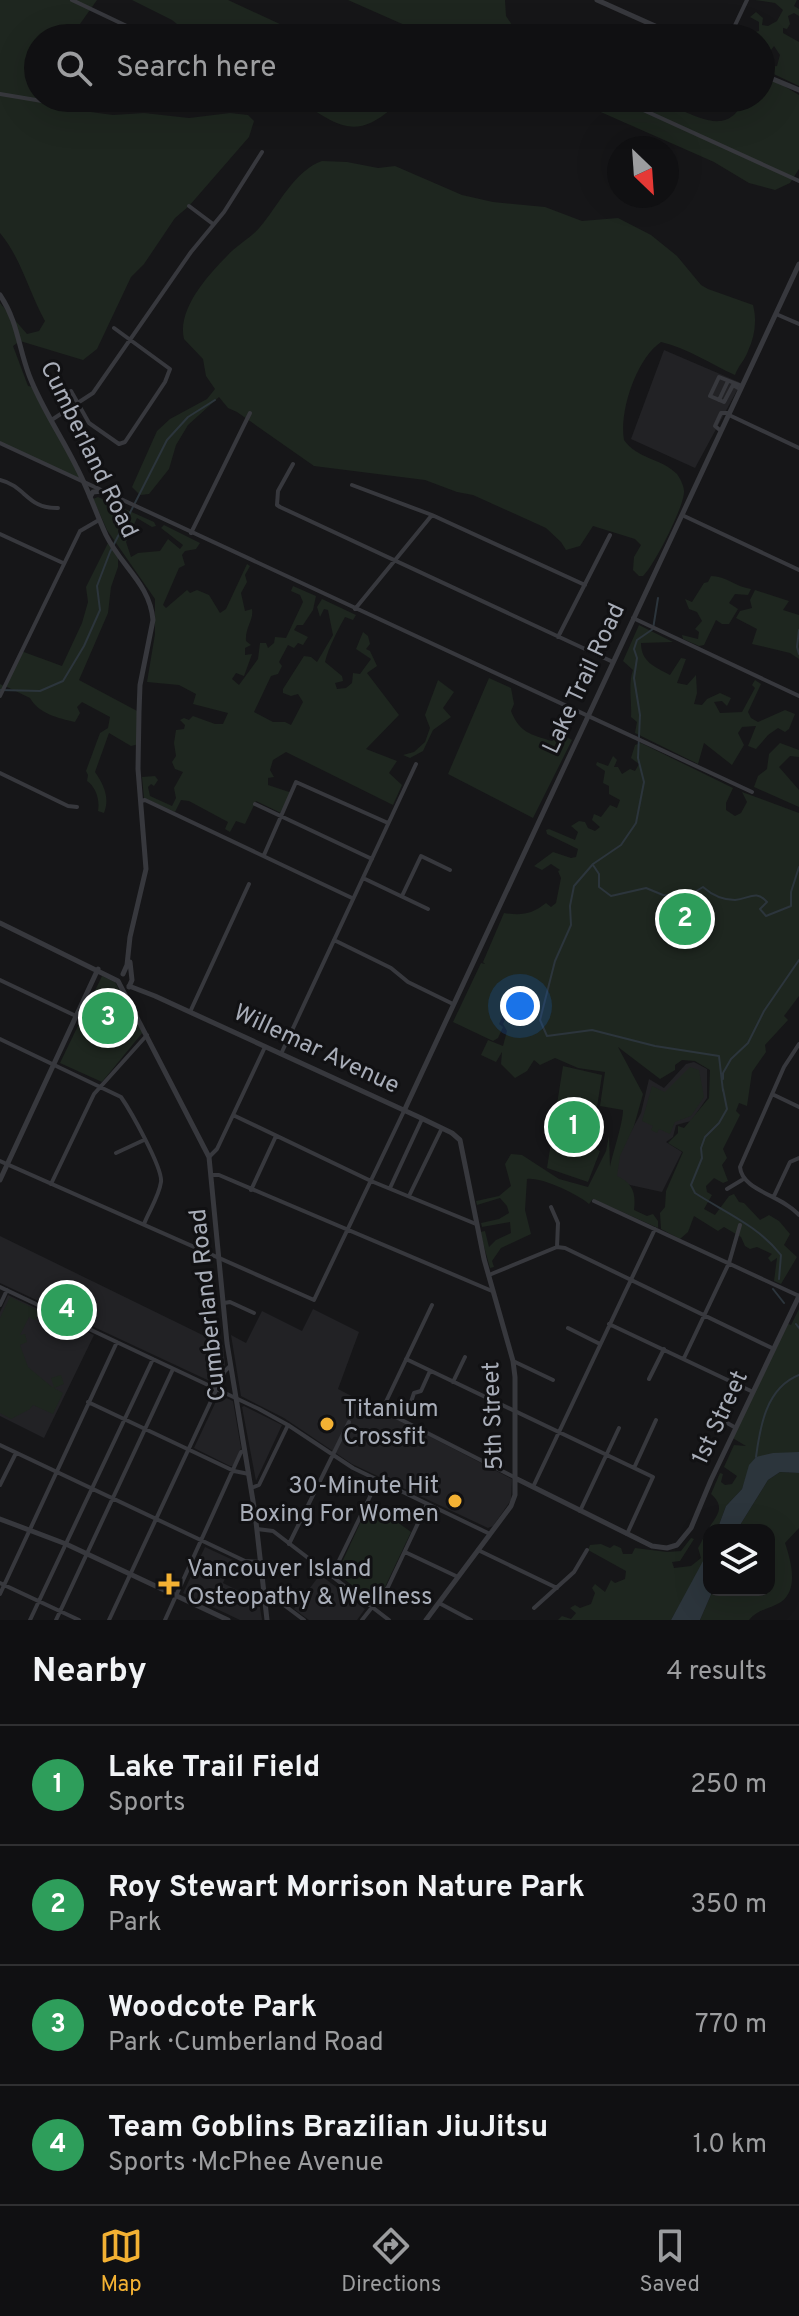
<!DOCTYPE html>
<html lang="en">
<head>
<meta charset="utf-8">
<style>
  body { margin:0; font-family:Overpass,sans-serif; background:#19191b; color:#f1f3f6 }
  .controls { position:absolute; right:24px; bottom:24px; display:grid; overflow:hidden; border-radius:16px; box-shadow:0 8px 32px #0002 }
  .controls button { width:72px; height:72px; display:grid; place-items:center; padding:0; border:0; border-bottom:2px solid #303032; background:#101012; color:#f1f3f6; font:40px sans-serif }
  .compass { position:absolute; left:607px; top:136px; width:72px; height:72px; border-radius:50%; background:#101012; box-shadow:0 8px 32px #0002; rotate:155deg }
  .you { position:absolute; left:520px; top:1006px; width:28px; height:28px; margin:-20px; border:6px solid #fff; border-radius:50%; background:#1a73e8; box-shadow:0 0 0 12px #1a73e833 }
  .badge { display:grid; place-items:center; width:52px; height:52px; border-radius:50%; background:#f3b133; color:#fff; font-size:26px; font-weight:700 }
  .pin { position:absolute; translate:-50% -50%; border:4px solid #fff; box-shadow:0 2px 8px #0006 }
  .list { margin:0; padding:0; list-style:none }
  h2 { display:flex; justify-content:space-between; align-items:center; height:104px; margin:0; padding:0 32px; font-size:34px }
  h2 small { font-size:26px; font-weight:400; color:#9c9d9f }
  .list li { display:grid; grid-template-columns:52px 1fr auto; gap:24px; align-items:center; box-sizing:border-box; height:120px; padding:0 32px; border-top:2px solid #303032 }
  .list b { display:block; font-size:30px; white-space:nowrap }
  .list p { margin:0; font-size:26px; white-space:nowrap; color:#9c9d9f }
  .list em { font-size:26px; font-style:normal; color:#9c9d9f }
  .icon { flex:none; width:44px; height:44px; fill:none; stroke:currentColor; stroke-width:2; stroke-linecap:round; stroke-linejoin:round }
  .map { position:relative; flex:none; width:799px; height:1620px; overflow:hidden }
  .search { position:absolute; background:#101012; box-shadow:0 8px 32px #0002; left:24px; right:24px; top:24px; height:88px; display:flex; align-items:center; gap:20px; box-sizing:border-box; padding:0 28px; border-radius:44px; color:#9c9d9f; font-size:30px }
  .sheet { height:584px; background:#101012 }
  nav { display:flex; justify-content:space-around; align-items:center; box-sizing:border-box; height:112px; border-top:2px solid #303032; background:#101012; font-size:22px; color:#9c9d9f }
  nav a { display:grid; justify-items:center; gap:4px }
  nav .on { color:#f3b133 }
  .map>svg:first-child { display:block }
  .built { fill:#222225 }
  .green { fill:#1e261f }
  .water { fill:#2c353c }
  .lines { fill:none; stroke-linecap:round; stroke-linejoin:round }
  .stream { stroke:#2c353c; stroke-width:2 }
  .minor { stroke:#37383d; stroke-width:4 }
  .tertiary { stroke:#37383d; stroke-width:5 }
  .poi-dot { fill:#f3b133; stroke:#111113; stroke-width:3 }
  .labels { text-anchor:middle; dominant-baseline:central; stroke-width:6; stroke-linejoin:round; paint-order:stroke }
  .street-label { font-size:24px; fill:#a8adb8; stroke:#111113 }
  .poi-label { font-size:24px; fill:#a8adb8; stroke:#111113; text-anchor:start }
</style>
</head>
<body>
<div class="map">
<svg width="799" height="1620" viewBox="0 0 799 1620">
  <rect width="100%" height="100%" fill="#161618"/>
  <!-- built -->
  <path class="built" d="M664 350 741 383 695 468 631 439Z
    M694 1062 707 1069V1098L691 1121 676 1125 673 1137 666 1142 682 1152 662 1192 630 1185 608 1174 641 1113 649 1079 664 1088 686 1064Z
    M0 1236 223 1345 225 1365 216 1384 0 1283Z
    M8 1295 94 1335 44 1438 0 1416V1312Z
    M313 1309 359 1332 338 1389 512 1479 511 1500 493 1526 488 1528 352 1464 284 1418 241 1396 231 1335 246 1343 262 1311 302 1331Z
    M219 1395 233 1401 241 1448 234 1466H230L194 1448Z
    M244 1406 282 1425 256 1481 242 1407Z
    M205 1547 233 1560 223 1583 259 1601 262 1620H240L183 1593Z
    M322 1572 323 1577 365 1609 357 1620H309L294 1609Z"/>
  <!-- green -->
  <path class="green" d="M0 0H97L70 38H38V71L28 84 38 90V98H70L91 112 113 115 144 113 189 118 230 113 248 115 254 121 249 137 189 206 175 218 144 264 131 277 97 349 83 360 20 341 13 346 28 386 35 387 84 483 0 443V303L27 334 39 331 45 321C29 292 21 258 0 233Z
    M132 0H228L310 38H194L172 20Z
    M348 0H505L506 16 520 37 434 38Z
    M755 0H797L794 6 799 9V16L794 13 788 16 790 24 787 29 783 28V33L799 42V86L761 68 777 66 780 55 774 46 761 64 763 60 761 53 765 51 768 45 761 43V38H748V34L759 31V22L750 17 756 12 763 18 762 25 768 26 777 21 783 10 775 3Z
    M761 72 799 95V169L790 183 775 190 749 183 714 162 569 98C592 98 629 94 650 98 681 104 727 147 744 98H761Z
    M294 98H390L392 108C352 144 334 121 294 98Z
    M322 161 347 162 378 168 395 166 462 195 493 202 545 207 582 221 618 218 651 235 677 256 701 285 708 289 753 305C757 320 755 336 748 351 745 360 738 366 735 375 710 364 688 348 661 342 636 359 619 412 624 440 637 459 661 458 677 474 680 478 684 486 684 491 685 505 654 566 643 576H639L633 570 634 557 641 545 635 539 593 526 580 546 566 550 561 542 546 528 473 495 457 492 425 480 314 466 237 412 228 408 219 397 188 425 176 445 169 469 149 494 140 495 132 487 157 431 170 419 207 399 215 389 206 376 203 359 184 339C177 310 207 276 227 256 237 245 251 238 260 227 278 206 295 170 322 161Z
    M98 497 154 522 156 526 152 527 137 518 126 542 131 557 138 553 160 551 168 539 180 549 183 545 161 528 164 525 200 543 196 549 185 551 182 555 185 565 179 568 163 605 166 608 187 590 190 593 197 590 209 595 220 613 226 609 247 564 250 566 245 575 247 582 241 593 245 611 252 609C254 620 245 627 246 641L251 645 245 648V655L252 654 244 676 236 673 232 679 239 685 258 659 260 643H266L268 648 274 643 275 637 286 638 303 602 300 595 291 591 293 586 316 596 313 610 303 625H297L294 630 308 637 303 645 298 643 294 648 288 645 279 662 282 666 278 674 271 676 254 712 273 722H285L291 725 303 702 298 694 291 696 283 693V689L304 656 311 657 317 662 333 635 328 610 324 609 320 617 317 607 322 599 356 615 353 620 345 617C337 632 329 646 325 662L342 676 343 681 335 683 337 689 346 688 352 683 353 673 360 674 371 659 356 649 363 632 368 636 370 644 366 649 370 651 377 666 367 673 399 715 366 749 397 761 389 773 402 785 393 805 286 752 273 760 270 770 274 777 268 778V785L292 793 281 813 256 801 245 824 236 821 230 832 225 829 228 822 189 801 181 800 175 812 144 798 142 777 155 776 158 780 154 786 151 784 148 787 150 796 172 806 176 798 174 788 183 772 175 769 172 762 176 756 174 743 176 730 184 729 185 725 180 720 184 718 189 720 193 716 215 724H223L228 713 193 704 196 694 179 685 147 682 155 634V599L107 530 93 499Z
    M109 541 118 555V567L111 587 108 613 79 680 139 712V744L131 746 109 733 95 772C104 785 110 798 104 813L98 811C100 800 96 787 87 781L88 775 86 771 100 733 108 728 110 717 82 702 77 707 80 713 75 722C58 718 39 714 30 698L5 686 0 696V684L4 686 21 651 62 666 82 623 88 602 86 587Z
    M711 576C726 576 736 587 751 589L748 595 735 594 729 603 738 609 729 624H722L716 620 704 645 699 646 683 639 682 635 698 639 699 632 695 629 702 621 697 612 689 609 685 599 692 602 704 583 708 582Z
    M755 590 789 601 783 610 799 615V659L790 653 752 644 757 629 736 618 740 611 752 608 750 600Z
    M639 625 673 642 641 643C641 662 655 667 670 675L681 658 686 659 677 683 687 685 696 675 697 693 694 704 702 705 707 699 720 693 731 698 727 706 722 701 714 702 720 713 742 712 755 688 752 685 755 680 761 684 748 712 751 718 758 722 785 710 795 714 789 729 785 732 778 728 768 735 756 749 748 746 756 726 742 727 738 733 744 745 732 765 704 743 698 764 635 733 637 722 631 717C632 701 628 684 633 670L623 661Z
    M489 678 511 688 514 704 511 711C519 732 531 735 552 741L563 735 572 740 533 818 448 774Z
    M438 680 454 692 443 708 451 717 433 730 423 751 410 758 403 755 414 752 425 742 430 728 425 715Z
    M641 743 733 788 726 803V810L735 816 741 813 747 802 742 792 799 813V996L784 1016 788 1020 765 1045 766 1052 752 1072 747 1106 739 1103 736 1111 740 1115 723 1149 727 1158 722 1165 728 1181 723 1183 714 1178 706 1186 707 1192 712 1195 704 1209 715 1215 729 1196 734 1194 739 1202 744 1203 760 1220 769 1215 779 1221 790 1234 784 1245 797 1257 781 1284 774 1281 777 1258 771 1262 768 1258 772 1254 757 1247 750 1249 745 1246 741 1237 724 1227 718 1231 694 1216 688 1232 680 1239 661 1229 660 1213 665 1207 666 1191 683 1152 668 1143 678 1133V1126L684 1128 709 1098 710 1070 695 1061 682 1060 675 1065V1070L660 1079 618 1047 643 1094 634 1126 620 1156 617 1176C633 1183 636 1193 634 1210L647 1216 653 1214 658 1221V1228L593 1199 589 1204C577 1194 542 1177 527 1179L525 1210 531 1234 501 1248 492 1261 494 1267 490 1268 480 1232 485 1231 489 1247 496 1240 511 1233 510 1222 482 1227 481 1223 499 1219 509 1213 507 1206 500 1198 477 1205 476 1201 499 1196 511 1186 505 1164 511 1154 522 1155 559 1179 588 1187 606 1151 609 1136 610 1167C613 1152 623 1123 623 1110L600 1106 605 1072 578 1068 555 1058 540 1065 534 1060 527 1071 515 1078 501 1064 502 1052 496 1062 481 1055 488 1040 503 1046 507 1031 503 1024 518 991 516 989 499 1024 503 1027 498 1038 493 1041 453 1022 481 963 485 964 483 962 504 913C522 916 532 914 546 903L551 907 556 903 561 878 558 871 560 870 551 864 542 870 534 866 553 852 571 858 576 857 578 849 547 834 546 830 549 829 575 840 578 832 571 826 579 821 585 822 588 828 595 831 600 827 592 820 594 814 601 817 610 805 617 808 620 800 609 794V786L603 783 605 771 596 765 597 762 608 766 613 756 617 760 614 767H618L622 774 630 769 635 771 639 764 631 758 635 745Z
    M780 743 799 750V757L790 756 779 767 799 790V807L754 787 758 776 767 769 769 754Z
    M102 976 115 982 143 1032 102 1082 60 1063Z
    M563 1066 602 1075 591 1146 600 1151 588 1182 547 1168Z
    M690 1067 699 1070 704 1097 691 1116 675 1122 670 1134 659 1129 657 1133 651 1130 653 1126 642 1121 652 1086 665 1092Z
    M10 1297 41 1312 35 1320 29 1317 20 1335 25 1334 27 1342 20 1345 28 1367 52 1387H54L51 1378 61 1375 64 1384 54 1388 63 1393 53 1414 33 1405 30 1409 11 1419 0 1413V1318Z
    M799 1309V1457H756L750 1465 742 1489 726 1506 717 1530H709V1550L704 1562 671 1620H558L562 1616 571 1619 576 1613 570 1608 575 1605 580 1608 591 1604 595 1593 592 1588 595 1584 605 1592 611 1580 615 1583 625 1579 626 1571 588 1550 590 1545 601 1544 610 1548 614 1545 621 1548 623 1554H632L635 1548 667 1552 681 1551 691 1538 694 1539 680 1561 672 1562 674 1568 691 1566 701 1558 698 1548C702 1542 704 1535 708 1529 717 1516 726 1507 711 1494L720 1473 723 1474 721 1482 725 1485 732 1484 737 1476 724 1467 734 1445 746 1446 731 1437 786 1323 791 1325Z
    M780 1472 799 1473V1528L785 1543C791 1561 799 1589 781 1602 770 1609 758 1609 749 1620H700L713 1590H769V1530H737L768 1480Z
    M368 1512 388 1521 393 1519 411 1532 384 1589 372 1602 337 1573 363 1517Z"/>
  <!-- water -->
  <path class="water" d="M799 1452V1473L780 1472 768 1480 737 1530H717L726 1506 742 1489 749 1465 756 1457 773 1453Z
    M709 1550V1590H713L700 1620H671Z"/>
  <g class="lines">
    <!-- stream -->
    <path class="stream" d="M658 598 653 629 637 640 634 649 637 658 634 678 640 715 638 758 644 782 636 823 621 845 593 864 574 886 570 906 571 925 555 961 540 1020 547 1036 592 1030 655 1046 719 1056 723 1091
      M799 630 797 647 799 654
      M0 690 40 691 63 681 84 646 100 610 97 586 110 552 167 440 188 417 215 400
      M593 865 599 874V887L611 896 646 888 663 895 688 896 703 887C712 895 722 900 735 900 749 899 756 889 767 902L760 909 766 916 791 906V892L799 867
      M723 1079V1073L731 1059 748 1043 764 1011 799 960
      M723 1089 727 1109 719 1123 705 1137 701 1148 702 1158 691 1185 695 1193C726 1213 757 1225 781 1255L779 1279
      M773 1289 784 1303
      M796 1324 799 1328
      M756 1457C760 1427 766 1388 799 1375"/>
    <!-- minor -->
    <path class="minor" d="M72 0 152 38
      M729 38 747 0
      M0 94 42 101 44 98
      M617 98 799 181
      M189 206 213 224
      M776 314 799 324
      M740 389 733 385 724 402 710 396 719 377 742 386
      M71 391 89 423 119 444 125 442 165 382 170 369 114 328
      M719 400 728 381
      M729 415 799 448
      M53 419 93 393 191 252 224 212 262 152
      M721 431 715 426 721 413H729
      M0 443 752 792
      M293 464 278 491 277 505 280 507 613 662
      M0 480C26 486 27 509 58 508
      M352 485 432 515 585 585
      M682 515 799 570
      M191 533 250 413
      M0 534 63 563
      M355 609 432 515
      M633 618 799 696
      M558 637 610 535
      M0 696 80 531 99 520
      M0 773 68 806 77 807
      M141 801 145 800 352 898
      M255 804 372 859
      M264 855 296 782 388 823
      M363 878 428 909
      M402 896 421 856 450 870
      M334 940 391 968 408 982 453 1004
      M0 980 76 1016
      M190 1012 249 884
      M0 1039 121 1097C130 1110 163 1168 161 1182 159 1196 149 1211 144 1224
      M799 1044 784 1067 740 1167C742 1191 782 1195 799 1215
      M281 1054 416 764
      M772 1094 799 1107
      M233 1115 371 1181 476 1224
      M116 1153 144 1140
      M209 1157 217 1149 265 1047
      M0 1161 314 1300 404 1111
      M213 1175H219L492 1291
      M51 1184 94 1094 147 1035
      M390 1188 422 1119
      M727 1189 742 1180
      M251 1190 276 1136
      M409 1196 442 1128
      M774 1196 790 1162 799 1158
      M594 1201 799 1296
      M551 1207 558 1223 557 1247
      M489 1275 557 1247 565 1248 774 1349
      M0 1287 259 1409 288 1425 353 1468 490 1534
      M224 1303 230 1302 254 1313
      M0 1305 7 1290
      M432 1305 382 1410 514 1477
      M609 1324 753 1392
      M568 1328 600 1344
      M684 1358 729 1263 740 1225
      M406 1359 653 1477 627 1534
      M513 1361 553 1380
      M649 1379 664 1349
      M453 1382 465 1357
      M88 1402 234 1471 249 1474
      M411 1402 414 1393 421 1391 430 1371
      M715 1416 736 1428
      M0 1445 245 1561 260 1562
      M634 1468 656 1420
      M0 1485 16 1453
      M533 1487 655 1229
      M251 1488 259 1485 288 1425
      M580 1511 619 1428
      M257 1529 273 1531 389 1620
      M289 1544 349 1422
      M478 1550 557 1588
      M405 1552 458 1577
      M332 1575 378 1480
      M0 1583 79 1620
      M0 1594 117 1342
      M264 1596H272L304 1620
      M439 1603 471 1620
      M534 1608 574 1572 587 1550
      M30 1620 153 1359
      M56 1620 173 1369
      M109 1620 225 1371 230 1366
      M165 1620 241 1452 245 1451
      M362 1620 388 1587 427 1504"/>
    <!-- tertiary -->
    <path class="tertiary" d="M597 0 682 38
      M761 74 799 90
      M0 295C18 322 18 346 29 375 41 407 62 437 77 468 88 489 96 513 106 535 121 566 150 584 153 620L140 685 139 712 138 769 146 869 130 937 127 965 123 974
      M90 497 93 492 102 491
      M0 923 118 981 209 1157 227 1343 255 1513 267 1620
      M129 986 155 996 421 1118 452 1133 460 1140 484 1259 513 1361 515 1377V1495L511 1506 426 1620
      M129 987 132 980 130 962
      M404 1111 799 264
      M0 1180 98 969
      M515 1478 652 1546 667 1548 677 1545 691 1528 711 1480 799 1296
      M0 1519 66 1544 228 1620"/>
  </g>
  <!-- markers -->
  <g class="poi-dot">
    <circle cx="327" cy="1424" r="8"/>
    <circle cx="455" cy="1501" r="8"/>
    <path d="M165 1572h8v8h8v8h-8v8h-8v-8h-8v-8h8z"/>
  </g>
  <g class="labels">
    <!-- street labels -->
    <g class="street-label">
      <text transform="translate(88 450) rotate(64)">Cumberland Road</text>
      <text transform="translate(585 679) rotate(-65)">Lake Trail Road</text>
      <text transform="translate(316 1050) rotate(25)">Willemar Avenue</text>
      <text transform="translate(209 1305) rotate(-96)">Cumberland Road</text>
      <text transform="translate(494 1416) rotate(-92)">5th Street</text>
      <text transform="translate(721 1418) rotate(-65)">1st Street</text>
    </g>
    <!-- poi labels -->
    <g class="poi-label">
      <text x="343" y="1410">Titanium<tspan x="343" dy="28">Crossfit</tspan></text>
      <text x="439" y="1487" text-anchor="end">30-Minute Hit<tspan x="439" dy="28">Boxing For Women</tspan></text>
      <text x="187" y="1570">Vancouver Island<tspan x="187" dy="28">Osteopathy &amp; Wellness</tspan></text>
    </g>
  </g>
</svg>
<div class="controls">
<button><svg class="icon" aria-label="layers" viewBox="0 0 24 24"><path d="M12 4l9 5-9 5-9-5zM3 14l9 5 9-5"/></svg></button>
</div>
<svg class="compass" viewBox="-18 -18 36 36"><path d="M0-13l5 13h-10z" fill="#e53935"/><path d="M0 13l5-13h-10z" fill="#9c9d9f"/></svg>
<div class="you"></div>
<div class="pin badge" style="left:574px;top:1127px;background:#2e9e5b">1</div>
<div class="pin badge" style="left:685px;top:919px;background:#2e9e5b">2</div>
<div class="pin badge" style="left:108px;top:1018px;background:#2e9e5b">3</div>
<div class="pin badge" style="left:67px;top:1310px;background:#2e9e5b">4</div>
<div class="search"><svg class="icon" aria-label="search" viewBox="0 0 24 24"><circle cx="10" cy="10" r="6"/><path d="M15 15l6 6"/></svg>Search here</div>
</div>
<section class="sheet">
<h2>Nearby<small>4 results</small></h2>
<ul class="list">
<li><span class="badge" style="background:#2e9e5b">1</span><div><b>Lake Trail Field</b><p>Sports</p></div><em>250 m</em></li>
<li><span class="badge" style="background:#2e9e5b">2</span><div><b>Roy Stewart Morrison Nature Park</b><p>Park</p></div><em>350 m</em></li>
<li><span class="badge" style="background:#2e9e5b">3</span><div><b>Woodcote Park</b><p>Park · Cumberland Road</p></div><em>770 m</em></li>
<li><span class="badge" style="background:#2e9e5b">4</span><div><b>Team Goblins Brazilian JiuJitsu</b><p>Sports · McPhee Avenue</p></div><em>1.0 km</em></li>
</ul>
</section>
<nav>
<a class="on"><svg class="icon" aria-label="map" viewBox="0 0 24 24"><path d="M3 6l6-2 6 2 6-2v14l-6 2-6-2-6 2zM9 4v14M15 6v14"/></svg>Map</a>
<a><svg class="icon" aria-label="directions" viewBox="0 0 24 24"><path d="M12 3l9 9-9 9-9-9zM9 14v-3h6M13 9l2 2-2 2"/></svg>Directions</a>
<a><svg class="icon" aria-label="saved" viewBox="0 0 24 24"><path d="M7 4h10v16l-5-4-5 4z"/></svg>Saved</a>
</nav>
</body>
</html>
